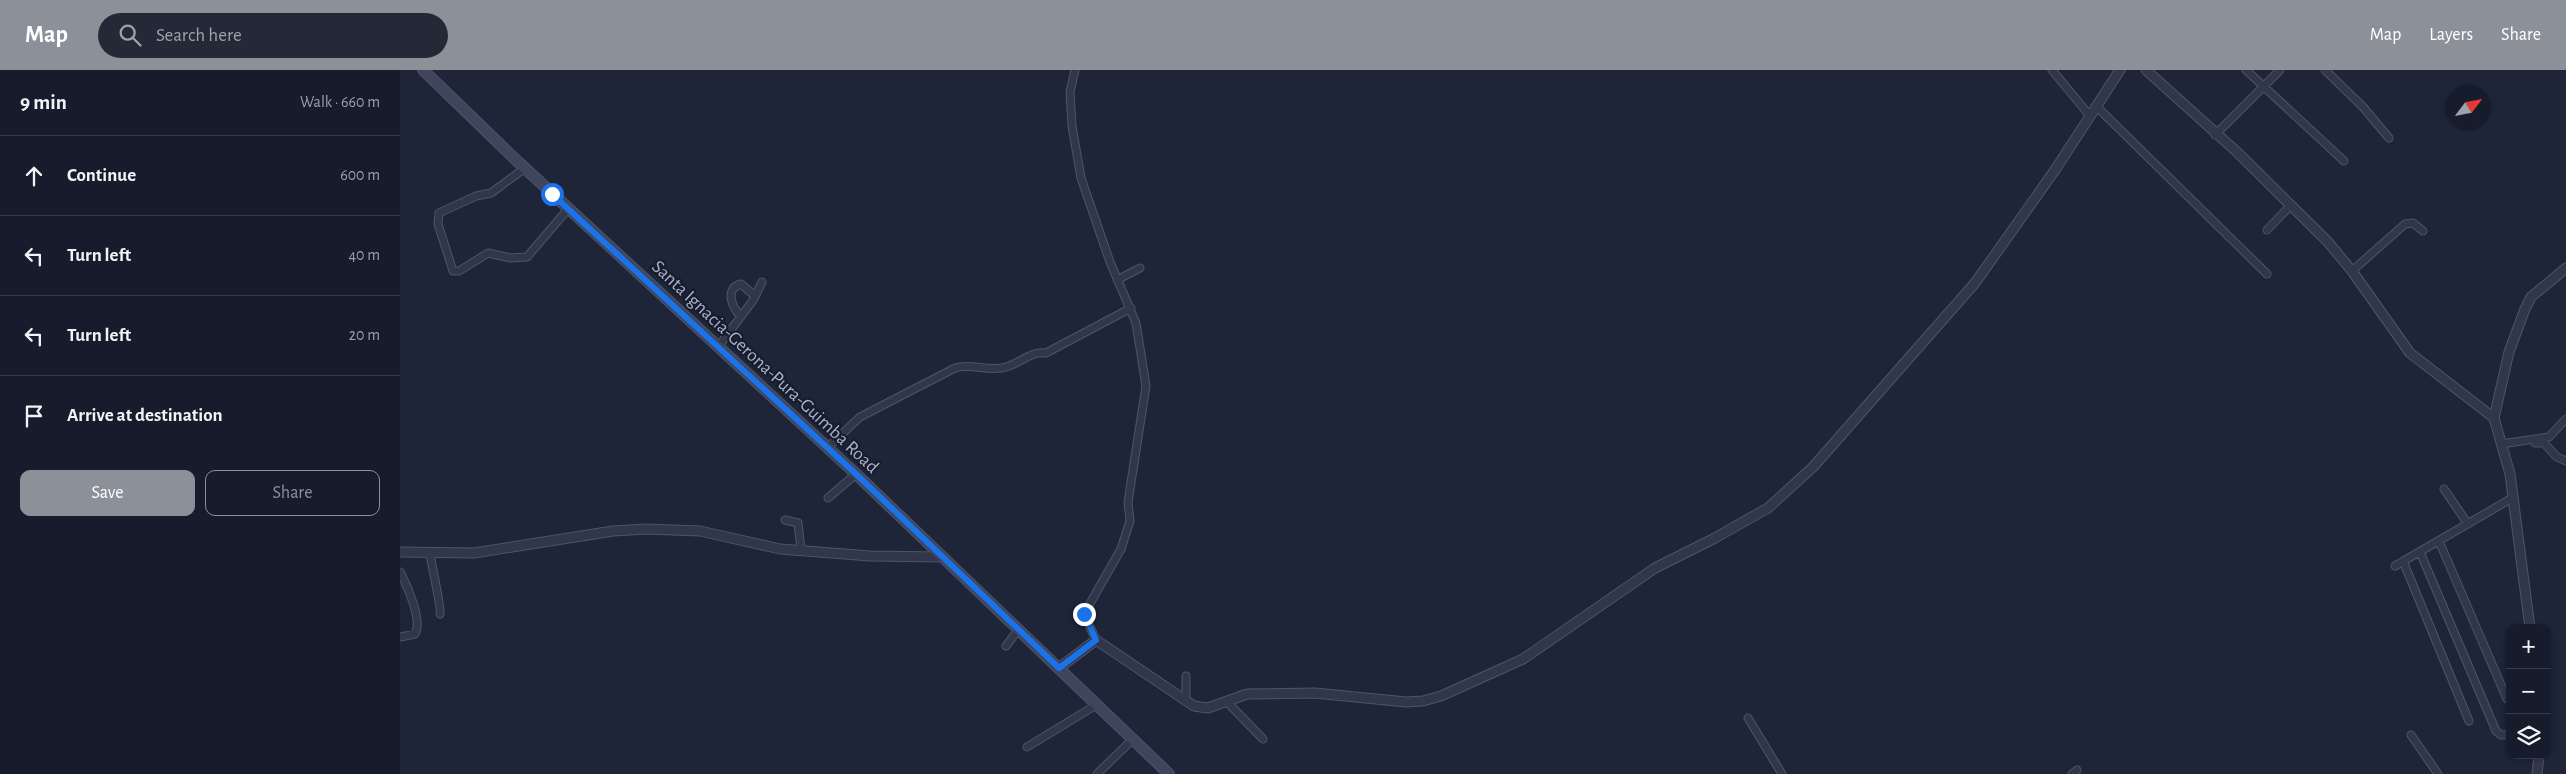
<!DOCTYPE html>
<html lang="en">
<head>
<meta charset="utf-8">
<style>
  body { margin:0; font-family:"Alegreya Sans",sans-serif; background:#232937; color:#f1f3f6 }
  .controls { position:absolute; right:15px; bottom:15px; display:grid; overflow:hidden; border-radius:10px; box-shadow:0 1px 4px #0004 }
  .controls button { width:45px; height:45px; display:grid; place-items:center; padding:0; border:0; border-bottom:1px solid #353a47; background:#161c2b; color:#f1f3f6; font:25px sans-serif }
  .compass { position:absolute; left:2046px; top:15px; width:45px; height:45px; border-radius:50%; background:#161c2b; box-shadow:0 1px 4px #0004; rotate:58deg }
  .stop { position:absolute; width:15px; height:15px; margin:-11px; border:4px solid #1a73e8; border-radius:50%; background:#fff }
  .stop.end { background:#1a73e8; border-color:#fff; box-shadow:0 1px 5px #0008 }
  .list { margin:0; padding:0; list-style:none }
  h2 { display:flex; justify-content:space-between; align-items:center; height:65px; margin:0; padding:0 20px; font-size:21px }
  h2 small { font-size:16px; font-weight:400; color:#9ea1a9 }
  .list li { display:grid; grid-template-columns:32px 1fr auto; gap:15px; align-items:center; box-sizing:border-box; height:80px; padding:0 20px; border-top:1px solid #353a47 }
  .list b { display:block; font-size:19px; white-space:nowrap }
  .list em { font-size:16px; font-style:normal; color:#9ea1a9 }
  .actions { display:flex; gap:10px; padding:15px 20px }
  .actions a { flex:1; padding:11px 0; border:1px solid #8c9099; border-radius:10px; text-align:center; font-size:18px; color:#8c9099 }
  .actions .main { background:#8c9099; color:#fff }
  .icon { flex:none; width:28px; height:28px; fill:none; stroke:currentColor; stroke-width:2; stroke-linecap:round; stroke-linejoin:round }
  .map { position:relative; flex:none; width:2166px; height:704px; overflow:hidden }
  header { display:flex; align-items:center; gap:30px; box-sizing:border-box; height:70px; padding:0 25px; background:#8c9099; color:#fff }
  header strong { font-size:24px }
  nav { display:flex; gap:28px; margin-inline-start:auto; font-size:18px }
  .search { width:350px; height:45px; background:#232937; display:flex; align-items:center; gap:12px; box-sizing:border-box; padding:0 18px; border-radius:28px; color:#9ea1a9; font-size:19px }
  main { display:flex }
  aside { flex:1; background:#161c2b }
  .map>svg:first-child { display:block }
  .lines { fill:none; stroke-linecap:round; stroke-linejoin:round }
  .minor-casing { stroke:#4f5468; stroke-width:9 }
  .tertiary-casing { stroke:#4f5468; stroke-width:11 }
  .secondary-casing { stroke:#4f5468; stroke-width:12 }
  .minor { stroke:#31374a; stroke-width:7 }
  .tertiary { stroke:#31374a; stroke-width:9 }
  .secondary { stroke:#3f455d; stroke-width:10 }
  .route { stroke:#1a73e8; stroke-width:6 }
  .labels { text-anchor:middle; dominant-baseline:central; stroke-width:4.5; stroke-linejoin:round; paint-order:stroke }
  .street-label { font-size:19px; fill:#abb1c7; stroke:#171c2e }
</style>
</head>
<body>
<header>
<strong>Map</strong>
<div class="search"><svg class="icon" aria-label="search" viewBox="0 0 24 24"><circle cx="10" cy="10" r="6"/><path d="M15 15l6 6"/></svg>Search here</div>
<nav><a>Map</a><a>Layers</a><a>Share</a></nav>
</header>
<main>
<aside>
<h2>9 min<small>Walk · 660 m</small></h2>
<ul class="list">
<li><svg class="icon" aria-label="ahead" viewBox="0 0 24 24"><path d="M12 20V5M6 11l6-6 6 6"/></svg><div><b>Continue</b></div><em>600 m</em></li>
<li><svg class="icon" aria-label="left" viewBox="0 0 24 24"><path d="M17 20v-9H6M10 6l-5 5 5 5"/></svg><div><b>Turn left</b></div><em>40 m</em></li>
<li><svg class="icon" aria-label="left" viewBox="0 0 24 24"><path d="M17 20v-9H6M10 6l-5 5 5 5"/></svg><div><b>Turn left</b></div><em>20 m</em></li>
<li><svg class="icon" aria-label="arrive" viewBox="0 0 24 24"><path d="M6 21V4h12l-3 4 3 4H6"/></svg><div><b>Arrive at destination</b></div></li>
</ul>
<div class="actions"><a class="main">Save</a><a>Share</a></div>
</aside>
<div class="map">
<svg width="2166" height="704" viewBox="0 0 2166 704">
  <rect width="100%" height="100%" fill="#1e2539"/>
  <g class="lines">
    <!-- minor casing -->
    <g class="minor-casing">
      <path id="minor" d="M675 0 670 22 672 56 681 108 710 192 736 253 746 316 728 432 730 451 721 479 684 544 696 570
        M1652 0 1690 46
        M1846 0 1944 91
        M1925 0 1963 37 1989 68
        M1696 36 1867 204
        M1815 65 1880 0
        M125 98 91 123 76 126 39 143 38 154 53 201H59L88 183 111 188 127 187 168 139
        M1867 160 1891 135
        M1952 201 2005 154 2013 153 2023 161
        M717 210 740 198
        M341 246C332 238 324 218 341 214L355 226
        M318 277 354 229 362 212
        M2135 373H2144L2157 387 2166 391
        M2101 374 2149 367 2166 349
        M428 377 460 347 555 298C571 293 589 302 606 297 621 293 630 281 646 283L731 238
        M2044 419 2068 454
        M428 428 456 404
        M385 450 398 453 401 480
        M2039 471 2107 629
        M2020 482 2096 661 2101 665H2110
        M30 483C31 494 42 539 40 544
        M2003 491 2069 651
        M1995 496 2114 427
        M0 502C7 515 23 551 15 564L0 567
        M606 576 618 560
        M786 631V606
        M828 633 863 669
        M1348 648 1382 704
        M2011 665 2038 704
        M627 677 696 635
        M697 704 732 670
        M1672 704 1677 700"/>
    </g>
    <!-- tertiary casing -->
    <g class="tertiary-casing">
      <path id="tertiary" d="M1746 0 1837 82 1928 172 1952 201 2010 283 2094 348
        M0 482 74 483 213 461 246 459 300 461 380 479 470 486 541 487
        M2130 558 2110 404 2094 348 2109 282 2125 239 2131 227 2166 198
        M659 598 696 570 794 636 808 638 847 624 915 623 1006 632 1023 631 1041 626 1123 589 1255 498 1313 469 1368 438 1413 397 1575 213 1655 100 1720 0
        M2137 704 2139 685"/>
    </g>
    <!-- secondary casing -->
    <g class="secondary-casing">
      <path id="secondary" d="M23 0 115 89 456 404 769 704"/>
    </g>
    <!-- minor -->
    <use href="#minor" class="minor"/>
    <!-- tertiary -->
    <use href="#tertiary" class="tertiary"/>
    <!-- secondary -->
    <use href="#secondary" class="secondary"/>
  </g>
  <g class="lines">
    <!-- route -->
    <path class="route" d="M152 124 456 404 659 598 696 570 684 544"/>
  </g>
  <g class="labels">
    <!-- street labels -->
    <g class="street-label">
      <text transform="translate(365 297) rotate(43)">Santa Ignacia-Gerona-Pura-Guimba Road</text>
    </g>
  </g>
</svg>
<div class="controls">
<button>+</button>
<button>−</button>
<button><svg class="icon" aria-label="layers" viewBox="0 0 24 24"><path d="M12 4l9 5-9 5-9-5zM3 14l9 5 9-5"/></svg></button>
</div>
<svg class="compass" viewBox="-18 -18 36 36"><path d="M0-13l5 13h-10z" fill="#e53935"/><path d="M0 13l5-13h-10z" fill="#9ea1a9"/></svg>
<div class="stop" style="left:152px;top:124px"></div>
<div class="stop end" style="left:684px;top:544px"></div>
</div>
</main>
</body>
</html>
